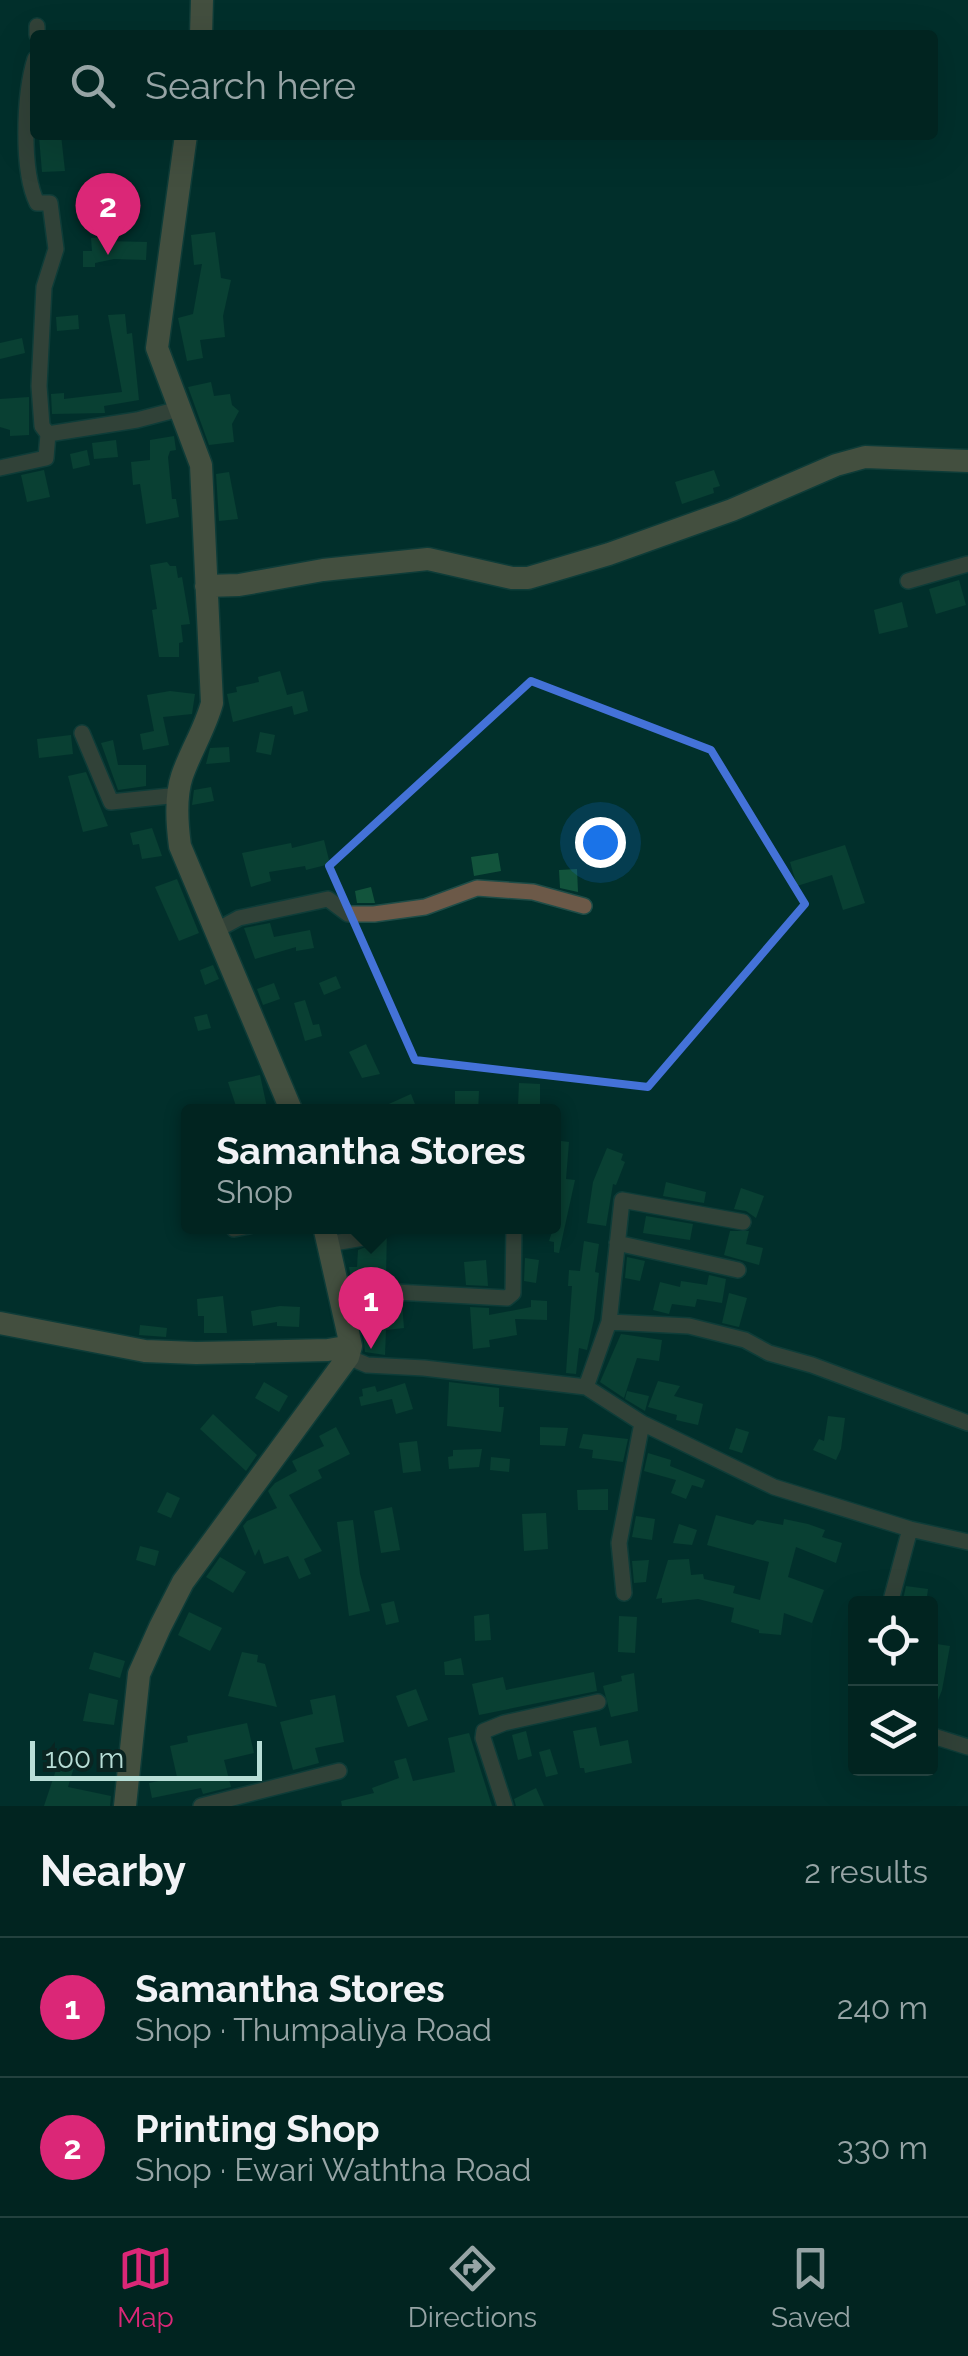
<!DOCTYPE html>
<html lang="en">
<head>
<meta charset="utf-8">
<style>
  body { margin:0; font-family:Raleway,sans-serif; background:#0b2c29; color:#f1f3f6 }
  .controls { position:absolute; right:30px; bottom:30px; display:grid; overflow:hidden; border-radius:10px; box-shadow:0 10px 40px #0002 }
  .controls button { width:90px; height:90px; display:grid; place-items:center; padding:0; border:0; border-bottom:2px solid #23413e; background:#012420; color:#f1f3f6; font:50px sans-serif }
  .scale { position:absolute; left:30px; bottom:25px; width:232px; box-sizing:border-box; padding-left:10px; border:5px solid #b8ded7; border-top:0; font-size:28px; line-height:35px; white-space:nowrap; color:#b8ded7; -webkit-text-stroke:8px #0a2421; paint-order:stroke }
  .you { position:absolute; left:600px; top:842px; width:35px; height:35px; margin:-25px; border:8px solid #fff; border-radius:50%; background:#1a73e8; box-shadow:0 0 0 15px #1a73e833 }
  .badge { display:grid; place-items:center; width:65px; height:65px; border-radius:50%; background:#db2777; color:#fff; font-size:32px; font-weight:700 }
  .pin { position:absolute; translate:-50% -82px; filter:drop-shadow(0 2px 5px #0008) }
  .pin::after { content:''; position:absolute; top:52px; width:35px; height:30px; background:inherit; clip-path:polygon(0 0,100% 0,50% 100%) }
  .popup { position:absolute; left:181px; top:1104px; width:380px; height:130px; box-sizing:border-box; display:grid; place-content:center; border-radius:10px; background:#012420; filter:drop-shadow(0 2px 8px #0005); font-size:32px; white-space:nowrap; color:#96a4a5 }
  .popup b { font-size:38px; color:#f1f3f6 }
  .popup::after { content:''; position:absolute; left:50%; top:100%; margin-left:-20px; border:20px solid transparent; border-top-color:#012420 }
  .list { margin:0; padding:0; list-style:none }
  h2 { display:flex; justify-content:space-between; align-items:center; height:130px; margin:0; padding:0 40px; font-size:42px }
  h2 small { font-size:32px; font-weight:400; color:#96a4a5 }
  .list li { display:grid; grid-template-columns:65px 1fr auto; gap:30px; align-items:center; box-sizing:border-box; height:140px; padding:0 40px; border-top:2px solid #23413e }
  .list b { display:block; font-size:38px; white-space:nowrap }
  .list p { margin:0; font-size:32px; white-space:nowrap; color:#96a4a5 }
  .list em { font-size:32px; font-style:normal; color:#96a4a5 }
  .icon { flex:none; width:55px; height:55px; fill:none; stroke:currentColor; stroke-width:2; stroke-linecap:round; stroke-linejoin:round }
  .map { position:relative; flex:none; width:968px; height:1806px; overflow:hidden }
  .search { position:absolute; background:#012420; box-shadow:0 10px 40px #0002; left:30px; right:30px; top:30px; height:110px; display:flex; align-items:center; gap:25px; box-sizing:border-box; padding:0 35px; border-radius:10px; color:#96a4a5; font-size:38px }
  .sheet { height:410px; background:#012420 }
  nav { display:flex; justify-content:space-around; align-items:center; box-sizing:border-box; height:140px; border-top:2px solid #23413e; background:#012420; font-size:28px; color:#96a4a5 }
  nav a { display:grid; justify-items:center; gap:5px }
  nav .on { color:#db2777 }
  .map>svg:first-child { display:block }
  .building { fill:#12543c }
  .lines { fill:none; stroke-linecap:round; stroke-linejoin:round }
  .street-casing { stroke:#1e4c47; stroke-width:18 }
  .secondary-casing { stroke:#1e4c47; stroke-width:25 }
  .street { stroke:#6c5948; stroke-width:15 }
  .secondary { stroke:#927558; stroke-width:22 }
  .marked { fill:none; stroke:#4472d8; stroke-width:8; stroke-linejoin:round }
</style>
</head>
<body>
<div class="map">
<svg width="968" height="1806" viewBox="0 0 968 1806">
  <rect width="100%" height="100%" fill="#01302b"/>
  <!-- building -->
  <path class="building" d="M61 135 65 171 42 172 39 137Z
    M215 232 221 278 231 280 223 316 225 337 200 340 203 358 187 361 178 318 193 314 202 264 194 265 191 235Z
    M106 237V241L147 242 146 260 114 259 95 263V267H83V251H92L91 238Z
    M125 314 127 334 132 333 139 400 104 406 105 413 52 414 51 394 64 393V399L122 392 108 315Z
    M78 315 79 329 57 331 56 317Z
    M22 338 25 353 0 359V343Z
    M211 382 214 396 230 394 232 405 239 411 232 424 234 442 209 445 188 387Z
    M29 397V435L10 436V430L0 427V399Z
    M174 436 176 450 170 451 168 457 172 499H176L179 517 146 524 140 484 133 485 131 462 150 460V440Z
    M116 440 118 457 94 459 92 443Z
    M87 450 90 465 73 469 70 454Z
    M44 470 50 497 27 502 21 475Z
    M714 470 720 486 713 488 714 493 682 504 675 482Z
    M229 472 238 519 219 521 216 474Z
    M167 562 170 566H176L178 578 182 577 190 624 181 625 183 642 179 643V657H159L152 610 157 609 150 565Z
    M959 580 966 605 936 614 929 589Z
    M902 602 908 627 879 634 874 610Z
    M280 671 287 695 303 691 308 711 294 715 292 706 233 722 227 694 237 692 236 687 259 682 258 677Z
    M170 691 195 694 192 714 163 717 169 745 143 750 140 734 154 731 147 695Z
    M260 732 275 735 271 755 256 752Z
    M71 735 73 754 39 758 37 739Z
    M113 740 118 765H146V786L118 790 101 743Z
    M229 747 230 762 206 764 210 748Z
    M86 772 108 826 83 832 68 776Z
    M211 787 214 801 192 805 194 790Z
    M152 828 162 856 142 859 139 844 133 845 130 833Z
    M324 840 330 864 306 870 305 866 269 872 271 881 251 887 242 853 291 843 292 848Z
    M845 845 865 903 843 910 832 875 797 886 790 862Z
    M498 853 501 871 474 876 471 857Z
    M577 869 578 892 560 888 559 870Z
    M177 879 199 933 179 941 155 887Z
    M371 887 375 903H357L355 891Z
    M270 923 274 937 310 930 314 948 296 951V947L255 959 244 928Z
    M213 965 219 979 205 985 200 970Z
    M336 976 341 988 324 995 319 983Z
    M274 983 280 999 263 1005 257 989Z
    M305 1000 313 1025 319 1024 322 1036 305 1041 294 1003Z
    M207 1014 211 1028 198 1031 194 1017Z
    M366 1044 380 1074 362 1078 349 1052Z
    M260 1075 268 1112H238L228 1082Z
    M519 1083 540 1084V1106H518Z
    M455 1091H479L478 1112H455Z
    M411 1094 418 1112H371Z
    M554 1140 569 1142 566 1179 575 1180 559 1253 554 1252V1242L549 1241 554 1226Z
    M607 1148 623 1154 621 1160 625 1162 616 1185 613 1184 606 1226 587 1223 593 1182Z
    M666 1182 706 1192 704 1203 663 1196Z
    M741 1188 764 1196 756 1218 746 1211 734 1209Z
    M646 1216 693 1224 690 1240 643 1233Z
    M380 1226H387L386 1280 351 1278 349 1267H357L358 1250 376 1243Z
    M730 1231H749L746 1244 763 1248 759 1265 724 1255Z
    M584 1241 599 1244 595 1272 599 1273 594 1319 587 1350 579 1348 576 1374 566 1373 572 1286H568L569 1270 580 1271Z
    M627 1257 645 1261 640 1281 625 1278Z
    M525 1258 539 1260 536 1283 524 1281Z
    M486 1260 488 1286 466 1285 464 1262Z
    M709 1275 726 1279 722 1303 697 1299 695 1307 672 1304 669 1314 653 1310 660 1282 680 1287 681 1281 707 1285Z
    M729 1293 747 1298 739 1327 722 1323Z
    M223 1296 227 1333H204V1316H198L197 1299Z
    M531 1300 547 1301V1320L515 1319 517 1335 489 1340 490 1347 473 1349 470 1307 489 1308V1315L531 1307Z
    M367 1302 402 1304 404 1328 386 1330 385 1355 365 1352 360 1307 367 1306Z
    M280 1306 300 1307 299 1327 277 1326V1322L253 1326 251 1311Z
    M140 1325 167 1328 166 1337 139 1335Z
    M621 1334 662 1340 659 1361 637 1358 624 1398 600 1382Z
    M658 1381 680 1386 674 1396 703 1404 698 1425 676 1420 677 1415 648 1407Z
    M264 1382 288 1396 279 1412 255 1398Z
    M449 1382 499 1388V1407H504L501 1432 447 1426Z
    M405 1383 413 1409 396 1414 392 1399 361 1406 359 1397 363 1396 362 1389 375 1386 377 1392Z
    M627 1391 649 1396 645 1411 625 1399Z
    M213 1414 257 1455 246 1471 200 1429Z
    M828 1416 845 1418 841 1449 836 1460 813 1450 819 1439 824 1441Z
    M336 1427 350 1454 318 1470 322 1478 289 1495 322 1551 304 1559 311 1574 299 1579 288 1556 264 1564 259 1549 255 1556 243 1526 247 1521 277 1508 268 1491 275 1483 297 1471 292 1461 324 1446 319 1436Z
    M540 1427 568 1428 565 1446 540 1445Z
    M736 1428 749 1432 742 1453 729 1449Z
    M583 1434 628 1439 623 1462 592 1458 593 1450 579 1448Z
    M417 1441 421 1471 403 1473 399 1443Z
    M482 1449 479 1467 449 1469 448 1457 453 1456V1450Z
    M648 1453 671 1460 670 1466 705 1480 702 1488 692 1485 686 1499 671 1493 676 1480 644 1471Z
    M491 1457 510 1459 509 1472 490 1470Z
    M608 1489V1510H578L577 1490Z
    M167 1492 180 1498 171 1518 157 1512Z
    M392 1507 400 1550 381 1553 374 1511Z
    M546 1513 548 1549 524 1551 522 1514Z
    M716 1515 753 1525 757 1520 783 1525 784 1519 808 1524 825 1530 822 1537 842 1543 836 1563 796 1547 788 1577 824 1590 812 1623 784 1613 781 1635 759 1633V1630L731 1622 734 1608 698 1599 662 1603V1598L656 1599 668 1560 689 1559 691 1575 703 1574 704 1579 735 1586 733 1593 760 1600 769 1562 707 1545Z
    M636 1516 655 1519 652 1540 632 1537Z
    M353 1520 360 1574 370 1611 349 1616 337 1522Z
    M679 1524 697 1530 692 1545 673 1543Z
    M140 1546 159 1551 155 1566 136 1560Z
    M220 1557 246 1572 233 1593 206 1577Z
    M649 1560 646 1582 634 1583 632 1561Z
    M906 1586 928 1589 926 1604H902Z
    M394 1601 399 1622 386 1625 381 1604Z
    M189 1612 222 1628 210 1651 178 1635Z
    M489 1614 491 1640 475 1641 474 1616Z
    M619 1616 637 1617 635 1653 618 1652Z
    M930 1643 950 1646 942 1690 931 1718Z
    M94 1652 125 1661 120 1678 89 1669Z
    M242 1652 258 1655 257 1662 265 1664 277 1707 228 1696Z
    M461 1658 464 1675H445L444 1662Z
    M594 1672 597 1691 479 1715 472 1684 503 1677 506 1690Z
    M634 1673 638 1711 611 1717 603 1686 622 1681 621 1676Z
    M416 1689 428 1720 408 1727 396 1696Z
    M89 1693 118 1700 114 1725 83 1721Z
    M335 1695 344 1742 315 1748 319 1763 293 1770 280 1722 313 1714 310 1700Z
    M247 1723 254 1753 224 1760 231 1787 203 1794 201 1788 152 1798 149 1783 177 1777 170 1746 188 1742 187 1736Z
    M596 1727 600 1746 628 1740 632 1763 585 1773 584 1768H580L573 1731Z
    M526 1731 532 1756 518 1760 512 1735Z
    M469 1733 492 1806H342L341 1801 374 1793 372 1788 399 1778 394 1761 406 1758 413 1781 455 1772 448 1738Z
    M550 1749 558 1774 546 1777 539 1752Z
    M59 1761 74 1767 68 1787 111 1796 110 1806H44Z
    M536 1788 544 1806H516L514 1799Z"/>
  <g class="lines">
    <!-- street casing -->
    <g class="street-casing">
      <path id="street" d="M37 26V35
        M35 59C24 94 21 170 37 203H50L56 249 44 287 39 386 42 426 48 434
        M0 468 46 458 48 434 137 420 179 409
        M908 581 968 564
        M82 733 111 802 179 795
        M215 931 239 918 328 899 348 914H374L425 907 477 888 533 892 584 906
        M234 1229 249 1226
        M617 1243 738 1270
        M328 1244 363 1238 368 1236 369 1226
        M339 1289 507 1298 513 1293 514 1226
        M609 1322 622 1200 743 1222
        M348 1357 367 1365 424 1368 586 1387 642 1423 774 1487 910 1529 968 1542
        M586 1387 609 1322 689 1326 745 1340 769 1353 812 1365 968 1423
        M624 1593 619 1543 642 1423
        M890 1604 910 1529
        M930 1735 968 1747
        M201 1806 339 1771
        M505 1806 483 1738 484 1731 504 1723 598 1702"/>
    </g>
    <!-- secondary casing -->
    <g class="secondary-casing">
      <path id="secondary" d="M201 35 202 0
        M186 135 157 348 201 465 212 703C205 729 191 750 182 776 175 797 177 824 180 846L292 1112
        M206 586 239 585 323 570 428 559 512 578H528L609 554 732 510 836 465 865 457 968 461
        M324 1226 351 1346
        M0 1323 145 1351 196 1353 328 1350 351 1346
        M125 1806 139 1674 160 1627 183 1582 348 1357 351 1346"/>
    </g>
    <!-- street -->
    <use href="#street" class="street"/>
    <!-- secondary -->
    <use href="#secondary" class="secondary"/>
  </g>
  <!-- marked area -->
  <path d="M0 0H968V1806H0ZM531 681 711 750 805 904 648 1087 415 1060 329 866Z" fill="#01302b" fill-opacity=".55" fill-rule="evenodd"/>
  <path class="marked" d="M531 681 711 750 805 904 648 1087 415 1060 329 866Z"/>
</svg>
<div class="controls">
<button><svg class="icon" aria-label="locate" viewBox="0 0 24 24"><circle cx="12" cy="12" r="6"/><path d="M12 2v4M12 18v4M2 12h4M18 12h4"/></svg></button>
<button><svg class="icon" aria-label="layers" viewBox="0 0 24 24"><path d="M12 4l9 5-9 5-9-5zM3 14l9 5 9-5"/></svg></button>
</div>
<div class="scale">100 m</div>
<div class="you"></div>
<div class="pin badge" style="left:371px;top:1349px">1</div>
<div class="popup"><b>Samantha Stores</b>Shop</div>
<div class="pin badge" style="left:108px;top:255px">2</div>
<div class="search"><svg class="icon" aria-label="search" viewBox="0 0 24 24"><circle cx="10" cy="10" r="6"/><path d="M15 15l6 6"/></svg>Search here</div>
</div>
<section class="sheet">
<h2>Nearby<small>2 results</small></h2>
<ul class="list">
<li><span class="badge">1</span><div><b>Samantha Stores</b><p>Shop · Thumpaliya Road</p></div><em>240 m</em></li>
<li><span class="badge">2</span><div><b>Printing Shop</b><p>Shop · Ewari Waththa Road</p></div><em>330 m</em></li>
</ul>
</section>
<nav>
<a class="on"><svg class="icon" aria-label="map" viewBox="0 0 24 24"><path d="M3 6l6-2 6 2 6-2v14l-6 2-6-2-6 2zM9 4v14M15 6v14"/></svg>Map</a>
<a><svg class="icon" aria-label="directions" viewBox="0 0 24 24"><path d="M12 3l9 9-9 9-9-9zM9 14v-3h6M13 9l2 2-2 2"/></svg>Directions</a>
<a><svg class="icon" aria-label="saved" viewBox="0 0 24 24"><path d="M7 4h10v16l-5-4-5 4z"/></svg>Saved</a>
</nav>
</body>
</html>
